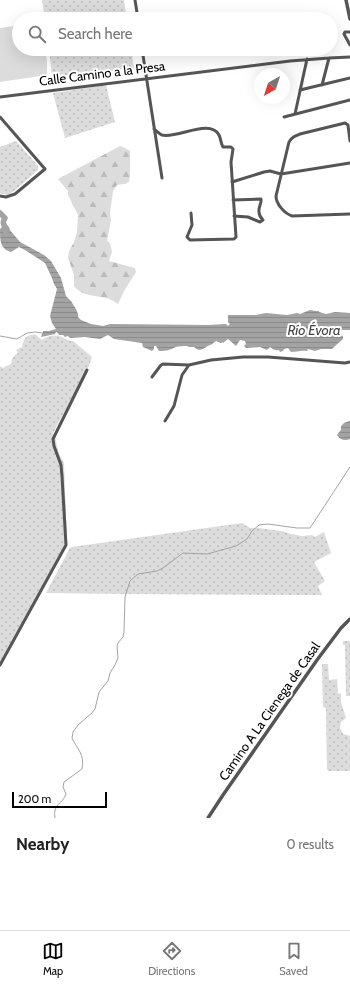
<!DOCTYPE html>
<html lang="en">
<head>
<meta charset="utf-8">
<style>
  body { margin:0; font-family:Cabin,sans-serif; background:#f6f6f6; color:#222 }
  .compass { position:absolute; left:254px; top:68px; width:36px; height:36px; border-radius:50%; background:#fff; box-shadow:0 4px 16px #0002; rotate:219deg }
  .scale { position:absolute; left:12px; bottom:10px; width:95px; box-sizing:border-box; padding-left:4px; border:2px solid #000; border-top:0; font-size:11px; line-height:14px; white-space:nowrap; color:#000; -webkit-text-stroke:3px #fff; paint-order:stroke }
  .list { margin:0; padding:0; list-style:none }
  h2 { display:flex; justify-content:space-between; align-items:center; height:52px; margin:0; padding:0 16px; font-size:17px }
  h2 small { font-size:13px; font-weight:400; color:#767676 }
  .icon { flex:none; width:22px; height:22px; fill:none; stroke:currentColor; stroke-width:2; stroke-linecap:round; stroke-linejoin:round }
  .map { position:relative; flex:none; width:350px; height:818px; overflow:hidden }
  .search { position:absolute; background:#fff; box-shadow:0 4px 16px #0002; left:12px; right:12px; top:12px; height:44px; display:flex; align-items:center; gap:10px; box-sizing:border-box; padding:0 14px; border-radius:22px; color:#767676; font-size:15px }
  .sheet { height:112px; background:#fff }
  nav { display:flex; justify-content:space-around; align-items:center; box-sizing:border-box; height:56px; border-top:1px solid #e0e0e0; background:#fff; font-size:11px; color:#767676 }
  nav a { display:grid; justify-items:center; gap:2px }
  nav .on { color:#000 }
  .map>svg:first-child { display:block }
  .grass { fill:url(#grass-dots) }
  .forest { fill:url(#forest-firs) }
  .pitch { fill:#dcdcdc }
  .water { fill:url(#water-rules) }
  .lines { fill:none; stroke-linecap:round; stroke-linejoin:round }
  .stream { stroke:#a3a3a3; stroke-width:1 }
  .river { stroke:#a3a3a3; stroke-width:5.5 }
  .minor { stroke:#555; stroke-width:3 }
  .tertiary { stroke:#555; stroke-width:3.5 }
  .labels { text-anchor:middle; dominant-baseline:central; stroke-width:4; stroke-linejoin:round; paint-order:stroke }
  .street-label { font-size:13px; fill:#000; stroke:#fff }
  .water-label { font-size:14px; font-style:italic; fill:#444; stroke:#fff }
</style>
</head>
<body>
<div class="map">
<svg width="350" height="818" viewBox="0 0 350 818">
  <defs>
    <pattern id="grass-dots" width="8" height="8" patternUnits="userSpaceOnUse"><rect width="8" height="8" fill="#dcdcdc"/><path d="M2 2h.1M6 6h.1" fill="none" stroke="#bbb" stroke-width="1.8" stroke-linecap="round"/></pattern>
    <pattern id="forest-firs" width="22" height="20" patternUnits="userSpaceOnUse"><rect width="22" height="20" fill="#dcdcdc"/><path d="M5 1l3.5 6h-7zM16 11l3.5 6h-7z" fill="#bbb"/></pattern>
    <pattern id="water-rules" width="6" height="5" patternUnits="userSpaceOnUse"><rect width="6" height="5" fill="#a3a3a3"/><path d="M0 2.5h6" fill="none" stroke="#8b8b8b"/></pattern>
  </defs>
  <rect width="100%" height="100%" fill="#fff"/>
  <!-- grass -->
  <path class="grass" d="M42 0H124L127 19H45Z
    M49 49H131L134 68 52 77Z
    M106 85 115 122 65 138 53 93Z
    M16 141 38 166V170L13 192 7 195 0 193V147Z
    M35 334 42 340C49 335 56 334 64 338 67 339 69 341 73 341L92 357 89 366 53 433C56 437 56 441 57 446 58 452 61 458 64 463L67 540 0 664V366L3 368 11 364C12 359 13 356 18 353L16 350 22 347C24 338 25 336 35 334Z
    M242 523 250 528H258L282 531 291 534 302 536 312 535 315 537 324 532 331 553 314 562 325 581 318 586 322 595 126 594 46 593 70 548 72 547Z
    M343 641H350V696H346L345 645H343Z
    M322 664H328L329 680 337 679 338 693 341 694V702L346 718 341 722 340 728 343 734 350 736V771H328L327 769 326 708 323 707Z"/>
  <!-- forest -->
  <path class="forest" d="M120 146 123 147 130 151V176L129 182 125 184 117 185 113 191 110 213 111 220 107 241 110 243 112 252 109 261 135 268 136 272 124 291 118 304C107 293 84 300 74 286V275L68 258 69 251 74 242 77 232 78 215 68 195V191L58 179Z"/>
  <!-- pitch -->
  <path class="pitch" d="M14 26 19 27V49H45L47 60V75L0 82V28Z"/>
  <!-- water -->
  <path class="water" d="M2 227H5L9 229 20 242 44 255 51 261 61 278 66 296 71 301 76 309 78 314V317L81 320 91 324 103 326 110 324 208 325 226 324 228 326 230 324 228 322V315H255L266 313 287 315 297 313 300 314 310 310 316 311H319V312L326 314 335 312 350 313V330H336L334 331 335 334 343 336V339L334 347 332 349H321L315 351 308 349 307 351C300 350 297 352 291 352L288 348 284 349 283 351 280 352 279 350C275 351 273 349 270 347L267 350 260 347 246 348 244 346 246 344 245 341 240 340 236 346 228 339 223 343V342L221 343 216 341C210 345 216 342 210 345 203 348 201 353 194 347H189L187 346C183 346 179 346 176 347 169 350 168 351 159 351L156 346H154V349L152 351 143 347 142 343 114 339 108 335 100 339 85 337 70 338 68 336 65 337 63 335H59L58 333 56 332 55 334 41 337 43 331H49L56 329 52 323 50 316 57 289 54 284 52 278 45 263 25 250 19 247 11 252C0 249 0 240 0 229Z
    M349 421H350V439C345 441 340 440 337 435L340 431 341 430V426L344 423Z"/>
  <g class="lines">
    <!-- stream -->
    <path class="stream" d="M0 336 17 339 27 333 35 332 42 333
      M55 818C52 804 63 804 66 794L63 787 64 782 82 769C85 754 77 749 72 738L73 732 78 725 87 717 91 714 95 709 99 692 108 681 110 673 115 665 118 658 117 646 118 643 123 637 124 632 125 597 130 581 138 574 157 571 163 568 183 553 207 554 236 546 247 539 252 531 259 525 268 524 297 528H310L350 467"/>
    <!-- river -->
    <path class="river" d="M0 213 5 218C2 223 3 224 7 229L6 233"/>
    <!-- minor -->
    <path class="minor" d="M135 0 138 19
      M350 32H345L344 34 350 45
      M142 49 162 178
      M322 85 329 58
      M300 90 350 78
      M0 97 290 61 329 58 350 57
      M295 114 307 59
      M0 117 45 169 15 194 6 197 0 196
      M284 117 350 100
      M154 129C157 131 159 134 162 135 177 139 210 118 219 135 221 139 221 144 223 147H231L233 149 231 162 236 237 234 239 190 240 187 237 192 225 191 213
      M350 141 348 125 345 123 300 134C295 136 292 137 289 142L276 196C276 204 284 213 292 216L350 214
      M232 182 264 172 270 171 281 174 350 163
      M233 200 261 199C262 203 258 207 259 212 259 215 261 218 263 220L260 222 248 217 234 216
      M152 377 161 365 163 364 189 365 211 360 243 357H268L345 363 350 362
      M165 421 174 406 182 375 189 365
      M0 665 66 545 62 476 61 465 54 446 53 439 87 370"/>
    <!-- tertiary -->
    <path class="tertiary" d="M346 0 350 19
      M208 818 223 795 317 660 341 628 350 619"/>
  </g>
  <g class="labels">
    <!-- street labels -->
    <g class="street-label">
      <text transform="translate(102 73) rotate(-7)">Calle Camino a la Presa</text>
      <text transform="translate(269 711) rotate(-55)">Camino A La Cienega de Casal</text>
    </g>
    <!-- water labels -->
    <g class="water-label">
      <text x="314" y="330">Río Évora</text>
    </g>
  </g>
</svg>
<svg class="compass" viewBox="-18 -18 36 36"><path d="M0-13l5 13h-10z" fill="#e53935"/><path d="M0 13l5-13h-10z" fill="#767676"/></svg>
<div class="scale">200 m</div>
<div class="search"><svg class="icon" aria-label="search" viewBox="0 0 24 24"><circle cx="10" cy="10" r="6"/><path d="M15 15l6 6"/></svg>Search here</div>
</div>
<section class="sheet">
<h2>Nearby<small>0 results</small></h2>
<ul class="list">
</ul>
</section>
<nav>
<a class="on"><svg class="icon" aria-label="map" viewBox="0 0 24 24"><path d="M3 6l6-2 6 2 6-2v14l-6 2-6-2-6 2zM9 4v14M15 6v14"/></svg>Map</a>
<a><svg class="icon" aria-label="directions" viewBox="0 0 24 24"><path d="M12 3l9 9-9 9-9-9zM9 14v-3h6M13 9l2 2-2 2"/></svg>Directions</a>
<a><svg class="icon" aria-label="saved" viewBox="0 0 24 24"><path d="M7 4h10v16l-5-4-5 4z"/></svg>Saved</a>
</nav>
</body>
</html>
